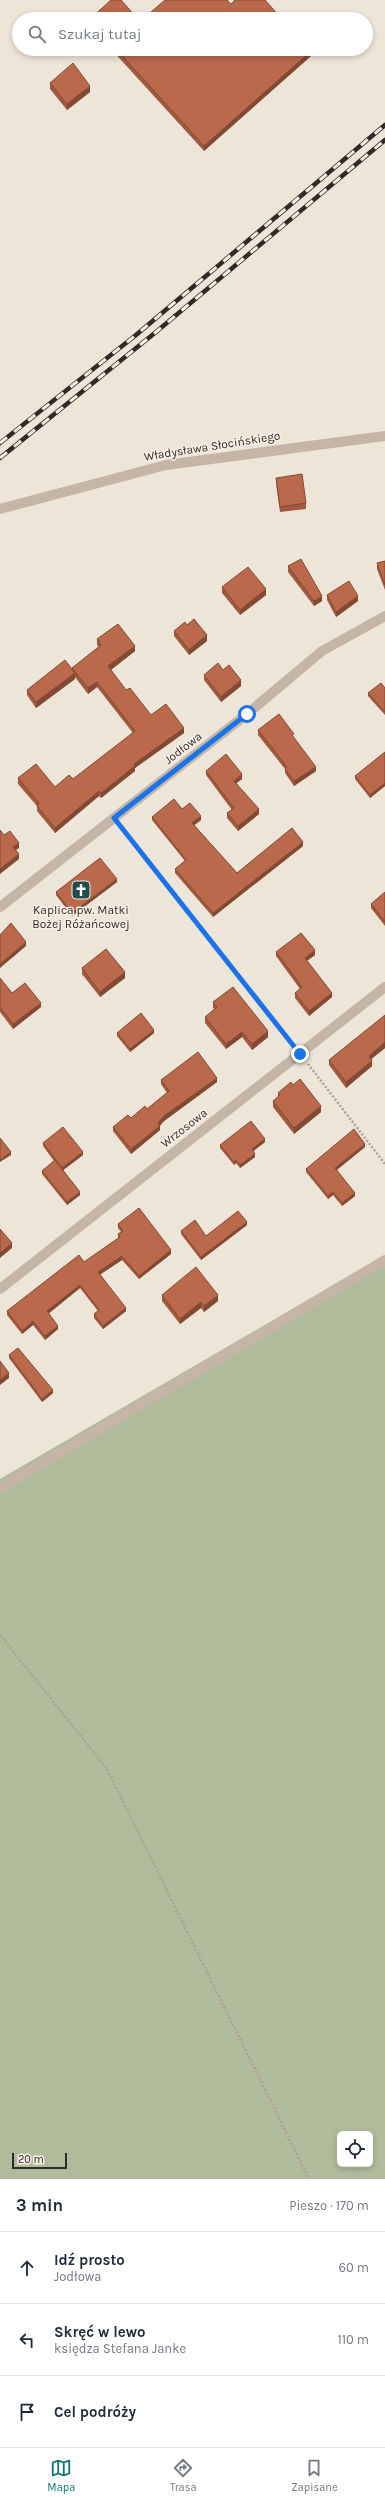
<!DOCTYPE html>
<html lang="pl">
<head>
<meta charset="utf-8">
<style>
  body { margin:0; font-family:Karla,sans-serif; background:#f2f2f3; color:#1f2937 }
  .controls { position:absolute; right:12px; bottom:12px; display:grid; overflow:hidden; border-radius:6px; box-shadow:0 2px 6px #0003 }
  .controls button { width:36px; height:36px; display:grid; place-items:center; padding:0; border:0; border-bottom:1px solid #e0e1e3; background:#fff; color:#1f2937; font:20px sans-serif }
  .scale { position:absolute; left:12px; bottom:10px; width:55px; box-sizing:border-box; padding-left:4px; border:2px solid #322a26; border-top:0; font-size:11px; line-height:14px; white-space:nowrap; color:#322a26; -webkit-text-stroke:3px #f7efe5; paint-order:stroke }
  .stop { position:absolute; width:12px; height:12px; margin:-9px; border:3px solid #1a73e8; border-radius:50%; background:#fff }
  .stop.end { background:#1a73e8; border-color:#fff; box-shadow:0 1px 4px #0008 }
  .list { margin:0; padding:0; list-style:none }
  h2 { display:flex; justify-content:space-between; align-items:center; height:52px; margin:0; padding:0 16px; font-size:17px }
  h2 small { font-size:13px; font-weight:400; color:#747a83 }
  .list li { display:grid; grid-template-columns:26px 1fr auto; gap:12px; align-items:center; box-sizing:border-box; height:72px; padding:0 16px; border-top:1px solid #e0e1e3 }
  .list b { display:block; font-size:15px; white-space:nowrap }
  .list p { margin:0; font-size:13px; white-space:nowrap; color:#747a83 }
  .list em { font-size:13px; font-style:normal; color:#747a83 }
  .icon { flex:none; width:22px; height:22px; fill:none; stroke:currentColor; stroke-width:2; stroke-linecap:round; stroke-linejoin:round }
  .map { position:relative; flex:none; width:385px; height:2179px; overflow:hidden }
  .search { position:absolute; background:#fff; box-shadow:0 2px 6px #0003; left:12px; right:12px; top:12px; height:44px; display:flex; align-items:center; gap:10px; box-sizing:border-box; padding:0 14px; border-radius:22px; color:#747a83; font-size:15px }
  .sheet { height:268px; background:#fff }
  nav { display:flex; justify-content:space-around; align-items:center; box-sizing:border-box; height:56px; border-top:1px solid #e0e1e3; background:#fff; font-size:11px; color:#747a83 }
  nav a { display:grid; justify-items:center; gap:2px }
  nav .on { color:#0f766e }
  .map>svg:first-child { display:block }
  .green { fill:#b0bb9b; fill-rule:evenodd }
  .lines { fill:none; stroke-linecap:round; stroke-linejoin:round }
  .path { stroke:#b09f91; stroke-width:2.5; stroke-dasharray:2 2; stroke-linecap:butt }
  .minor { stroke:#c5b5a7; stroke-width:10 }
  .rail-casing { stroke:#322a26; stroke-width:4.5 }
  .rail { stroke:#f7efe5; stroke-width:3; stroke-dasharray:9; stroke-linecap:butt }
  .wall { fill:#a05a41 }
  .shaded-wall { fill:#824a35 }
  .building { fill:#ba694c; stroke:#824a35 }
  .route { stroke:#1a73e8; stroke-width:5 }
  .labels { text-anchor:middle; dominant-baseline:central; stroke-width:3; stroke-linejoin:round; paint-order:stroke }
  .street-label { font-size:12px; fill:#322a26; stroke:#f7efe5 }
  .poi-label { font-size:12px; fill:#322a26; stroke:#f7efe5 }
</style>
</head>
<body>
<div class="map">
<svg width="385" height="2179" viewBox="0 0 385 2179">
  <rect width="100%" height="100%" fill="#eee5d9"/>
  <!-- green -->
  <path class="green" d="M385 1255V2179H0V1479ZM340 2134H370V2164H340Z"/>
  <g class="lines">
    <!-- path -->
    <path class="path" d="M122 828 291 1042
      M308 1064 385 1164
      M0 1635 107 1769 309 2179"/>
    <!-- minor -->
    <path class="minor" d="M0 509 166 465 385 436
      M0 907 247 714 322 651 385 616
      M0 1289 385 987
      M0 1488 385 1260"/>
    <!-- rail casing -->
    <g class="rail-casing">
      <path id="rail" d="M0 443 136 335 385 125
        M0 458 156 332 385 140"/>
    </g>
    <!-- rail -->
    <use href="#rail" class="rail"/>
  </g>
  <!-- wall -->
  <path class="wall" d="M111 49H309L311 56 204 151Z
    M50 83 90 92 67 110 50 89Z
    M276 478 306 503V509L280 512 276 483Z
    M385 561V590L377 569V563Z
    M288 566 322 601 314 606 288 572Z
    M222 587 266 595 240 615 222 593Z
    M327 595 358 601 336 617 327 600Z
    M187 625 207 641 189 655 174 636V631Z
    M97 639 135 651 111 670 126 690 151 715 184 733 135 768V771L101 798 99 796 55 833 37 811V806L18 784V778L55 787 73 779 133 733 97 687 88 694 75 677V679L36 708 27 695V690L72 669V668L99 647 97 645Z
    M223 670 241 686 221 702 204 680V675Z
    M385 688V715L368 696V693Z
    M258 730 294 738 316 771 294 786 285 773V769L258 735Z
    M385 752V786L370 798 355 779V776Z
    M206 771 242 779 236 783 259 814 238 831 227 818V813L232 810 206 775Z
    M182 809 201 820 194 825 237 873 303 846 213 917 175 873V869L185 861 152 820V817Z
    M117 882 72 916 56 895V892Z
    M385 892V926L371 908V904Z
    M276 952 315 955 307 961 332 997 309 1016 295 998V993L300 989 276 956Z
    M82 968 125 978 100 997 82 974Z
    M0 978 12 993 41 1007 13 1029 0 1012Z
    M213 1002 268 1037 252 1050 242 1037 226 1049 205 1023V1017L215 1009 213 1008Z
    M117 1033H154L130 1052 117 1036Z
    M385 1048 371 1059 372 1066 346 1088 329 1065V1060Z
    M161 1080 217 1082 164 1121 160 1126V1130L131 1154 113 1131V1127L147 1109 167 1093 161 1084Z
    M293 1085 321 1112 294 1134 273 1107V1101L278 1097V1093Z
    M265 1142 253 1151 255 1157 240 1168 236 1163 234 1165 220 1148V1145Z
    M43 1143 83 1155 63 1170 80 1195 67 1205 42 1174V1171L54 1161 43 1146Z
    M365 1147 337 1170 355 1196 342 1206 333 1195 328 1199 306 1172V1169Z
    M118 1224 171 1254 139 1279 122 1260 100 1274 126 1311 103 1329 94 1318V1314L98 1311 80 1288 48 1313 58 1329 45 1340 33 1325 22 1334 7 1315V1311L84 1262 118 1238V1234L121 1232 118 1228Z
    M247 1225 201 1260 181 1234V1231L206 1236Z
    M162 1295 218 1301 204 1312 201 1308 180 1324 162 1301Z
    M9 1355 53 1393 42 1402 9 1358Z"/>
  <!-- shaded-wall -->
  <path class="shaded-wall" d="M311 51V56L204 151V146Z
    M90 86V92L67 110V104Z
    M266 589V595L240 615V610Z
    M322 596V601L314 606V601Z
    M358 596V601L336 617V612Z
    M207 635V641L189 655V650Z
    M135 646V651L108 672V666Z
    M75 673V679L36 708V702Z
    M241 680V686L221 702V697Z
    M97 682V687L88 694V688Z
    M184 728V733L135 768V771L101 798V793L134 764Z
    M316 767V771L294 786V781Z
    M242 774V779L234 785V781Z
    M385 783V786L370 798V795Z
    M99 791V796L55 833V828Z
    M259 809V814L238 831V826Z
    M201 816V820L192 827V823Z
    M303 842V846L213 917V913Z
    M19 843V848L13 852V847Z
    M19 854V859L0 874V869Z
    M117 879V882L72 916V913Z
    M26 942V946L0 968V964Z
    M315 950V955L305 962V958Z
    M125 972V978L100 997V992Z
    M332 993V997L309 1016V1011Z
    M41 1003V1007L13 1029V1024Z
    M154 1030V1033L130 1052V1049Z
    M268 1031V1037L252 1050V1044Z
    M242 1032V1037L226 1049V1044Z
    M385 1042V1048L369 1061V1056Z
    M372 1061V1066L346 1088V1082Z
    M217 1078V1082L164 1121 159 1126H160V1130L131 1154V1149L158 1123 164 1116Z
    M321 1106V1112L294 1134V1128Z
    M265 1139V1142L252 1152V1149Z
    M365 1144V1147L335 1171V1168Z
    M11 1152V1155L0 1162V1160Z
    M83 1152V1155L62 1171V1168Z
    M255 1154V1157L240 1168V1165Z
    M236 1160V1163L234 1165V1162Z
    M80 1192V1195L67 1205V1202Z
    M333 1192V1195L328 1199V1196Z
    M355 1193V1196L342 1206V1203Z
    M247 1222V1225L201 1260V1257Z
    M12 1243V1248L0 1258V1253Z
    M171 1250V1254L139 1279V1276Z
    M122 1256V1260L98 1276V1272Z
    M80 1285V1288L47 1315V1311Z
    M218 1295V1301L204 1312V1306Z
    M201 1302V1308L180 1324V1319Z
    M126 1308V1311L103 1329V1326Z
    M33 1321V1325L22 1334V1331Z
    M58 1326V1329L45 1340V1336Z
    M9 1373V1378L0 1385V1380Z
    M53 1390V1393L42 1402V1399Z"/>
  <!-- building -->
  <path class="building" d="M111 0H121L138 19H90Z
    M165 0H227L231 4 235 0H265L282 19H143Z
    M116 49H309L311 51 204 146Z
    M73 63 90 86 67 104 50 83Z
    M302 474 306 503 280 507 276 478Z
    M301 559 322 596 314 601 288 566Z
    M385 561V585L377 563Z
    M248 567 266 589 240 610 222 587Z
    M349 581 358 596 336 612 327 595Z
    M194 619 207 635 189 650 174 631 185 622 187 625Z
    M118 624 135 646 108 666 126 690 130 688 151 715 166 704 184 728 134 764 135 766 101 793 99 791 55 828 37 806 39 803 18 778 36 764 55 787 69 775 73 779 135 731 97 682 88 688 72 668 101 645 97 639Z
    M65 660 75 673 36 702 27 690Z
    M218 663 223 670 229 665 241 680 221 697 204 675Z
    M381 683 385 688V712L368 693Z
    M279 714 294 734 292 735 316 767 294 781 285 769 287 767 258 730Z
    M385 752V783L370 795 355 776Z
    M226 754 242 774 234 781 259 809 238 826 227 813 234 808 206 771Z
    M174 799 182 809 190 803 201 816 192 823 237 873 292 828 303 842 213 913 175 869 186 860 152 817Z
    M0 830 4 835 10 831 19 843 13 847 19 854 0 869Z
    M100 858 117 879 72 913 56 892Z
    M385 892V922L371 904Z
    M11 923 26 942 0 964V935Z
    M301 933 315 950 305 958 332 993 309 1011 295 993 302 987 276 952Z
    M106 949 125 972 100 992 82 968Z
    M0 978 12 993 25 983 41 1003 13 1024 0 1007Z
    M233 987 268 1031 252 1044 242 1032 226 1044 205 1017 217 1007 213 1002Z
    M141 1013 154 1030 130 1049 117 1033Z
    M385 1015V1042L369 1056 372 1061 346 1082 329 1060Z
    M198 1052 217 1078 164 1116 158 1123 160 1126 131 1149 113 1127 128 1115 131 1118 145 1106 147 1109 169 1091 161 1080Z
    M300 1079 321 1106 294 1128 273 1101 280 1095 278 1093 291 1082 293 1085Z
    M251 1121 265 1139 252 1149 255 1154 240 1165 236 1160 234 1162 220 1145Z
    M63 1127 83 1152 62 1168 43 1143Z
    M354 1129 365 1144 335 1168 355 1193 342 1203 333 1192 328 1196 306 1169Z
    M0 1138 11 1152 0 1160Z
    M55 1160 80 1192 67 1202 42 1171Z
    M139 1208 171 1250 139 1276 122 1256 98 1272 126 1308 103 1326 94 1314 99 1310 80 1285 47 1311 58 1326 45 1336 33 1321 22 1331 7 1311 79 1255 84 1262 120 1237 118 1234 123 1231 118 1224Z
    M238 1211 247 1222 201 1257 181 1231 195 1220 206 1236Z
    M0 1229 12 1243 0 1253Z
    M196 1267 218 1295 204 1306 201 1302 180 1319 162 1295Z
    M18 1348 53 1390 42 1399 9 1355Z
    M0 1361 9 1373 0 1380Z"/>
  <g class="lines">
    <!-- route -->
    <path class="route" d="M247 714 114 818 300 1054"/>
  </g>
  <!-- icons -->
  <defs>
    <g id="church-square" transform="scale(1)"><rect x="-9" y="-9" width="18" height="18" rx="4" fill="#204b4f" stroke="#f7efe5"/><path d="M-1.2-6h2.4v3.5h3.3v2.4h-3.3V6h-2.4V-.1h-3.3v-2.4h3.3Z" fill="#fff"/></g>
  </defs>
  <g fill-rule="evenodd">
    <use href="#church-square" x="81" y="890"/>
  </g>
  <g class="labels">
    <!-- street labels -->
    <g class="street-label">
      <text transform="translate(212 446) rotate(-9)">Władysława Słocińskiego</text>
      <text transform="translate(183 748) rotate(-38)">Jodłowa</text>
      <text transform="translate(184 1128) rotate(-38)">Wrzosowa</text>
    </g>
    <!-- poi labels -->
    <g class="poi-label">
      <text x="81" y="910">Kaplica pw. Matki<tspan x="81" dy="14">Bożej Różańcowej</tspan></text>
    </g>
  </g>
</svg>
<div class="controls">
<button><svg class="icon" aria-label="locate" viewBox="0 0 24 24"><circle cx="12" cy="12" r="6"/><path d="M12 2v4M12 18v4M2 12h4M18 12h4"/></svg></button>
</div>
<div class="scale">20 m</div>
<div class="stop" style="left:247px;top:714px"></div>
<div class="stop end" style="left:300px;top:1054px"></div>
<div class="search"><svg class="icon" aria-label="search" viewBox="0 0 24 24"><circle cx="10" cy="10" r="6"/><path d="M15 15l6 6"/></svg>Szukaj tutaj</div>
</div>
<section class="sheet">
<h2>3 min<small>Pieszo · 170 m</small></h2>
<ul class="list">
<li><svg class="icon" aria-label="ahead" viewBox="0 0 24 24"><path d="M12 20V5M6 11l6-6 6 6"/></svg><div><b>Idź prosto</b><p>Jodłowa</p></div><em>60 m</em></li>
<li><svg class="icon" aria-label="left" viewBox="0 0 24 24"><path d="M17 20v-9H6M10 6l-5 5 5 5"/></svg><div><b>Skręć w lewo</b><p>księdza Stefana Janke</p></div><em>110 m</em></li>
<li><svg class="icon" aria-label="arrive" viewBox="0 0 24 24"><path d="M6 21V4h12l-3 4 3 4H6"/></svg><div><b>Cel podróży</b></div></li>
</ul>
</section>
<nav>
<a class="on"><svg class="icon" aria-label="map" viewBox="0 0 24 24"><path d="M3 6l6-2 6 2 6-2v14l-6 2-6-2-6 2zM9 4v14M15 6v14"/></svg>Mapa</a>
<a><svg class="icon" aria-label="directions" viewBox="0 0 24 24"><path d="M12 3l9 9-9 9-9-9zM9 14v-3h6M13 9l2 2-2 2"/></svg>Trasa</a>
<a><svg class="icon" aria-label="saved" viewBox="0 0 24 24"><path d="M7 4h10v16l-5-4-5 4z"/></svg>Zapisane</a>
</nav>
</body>
</html>
